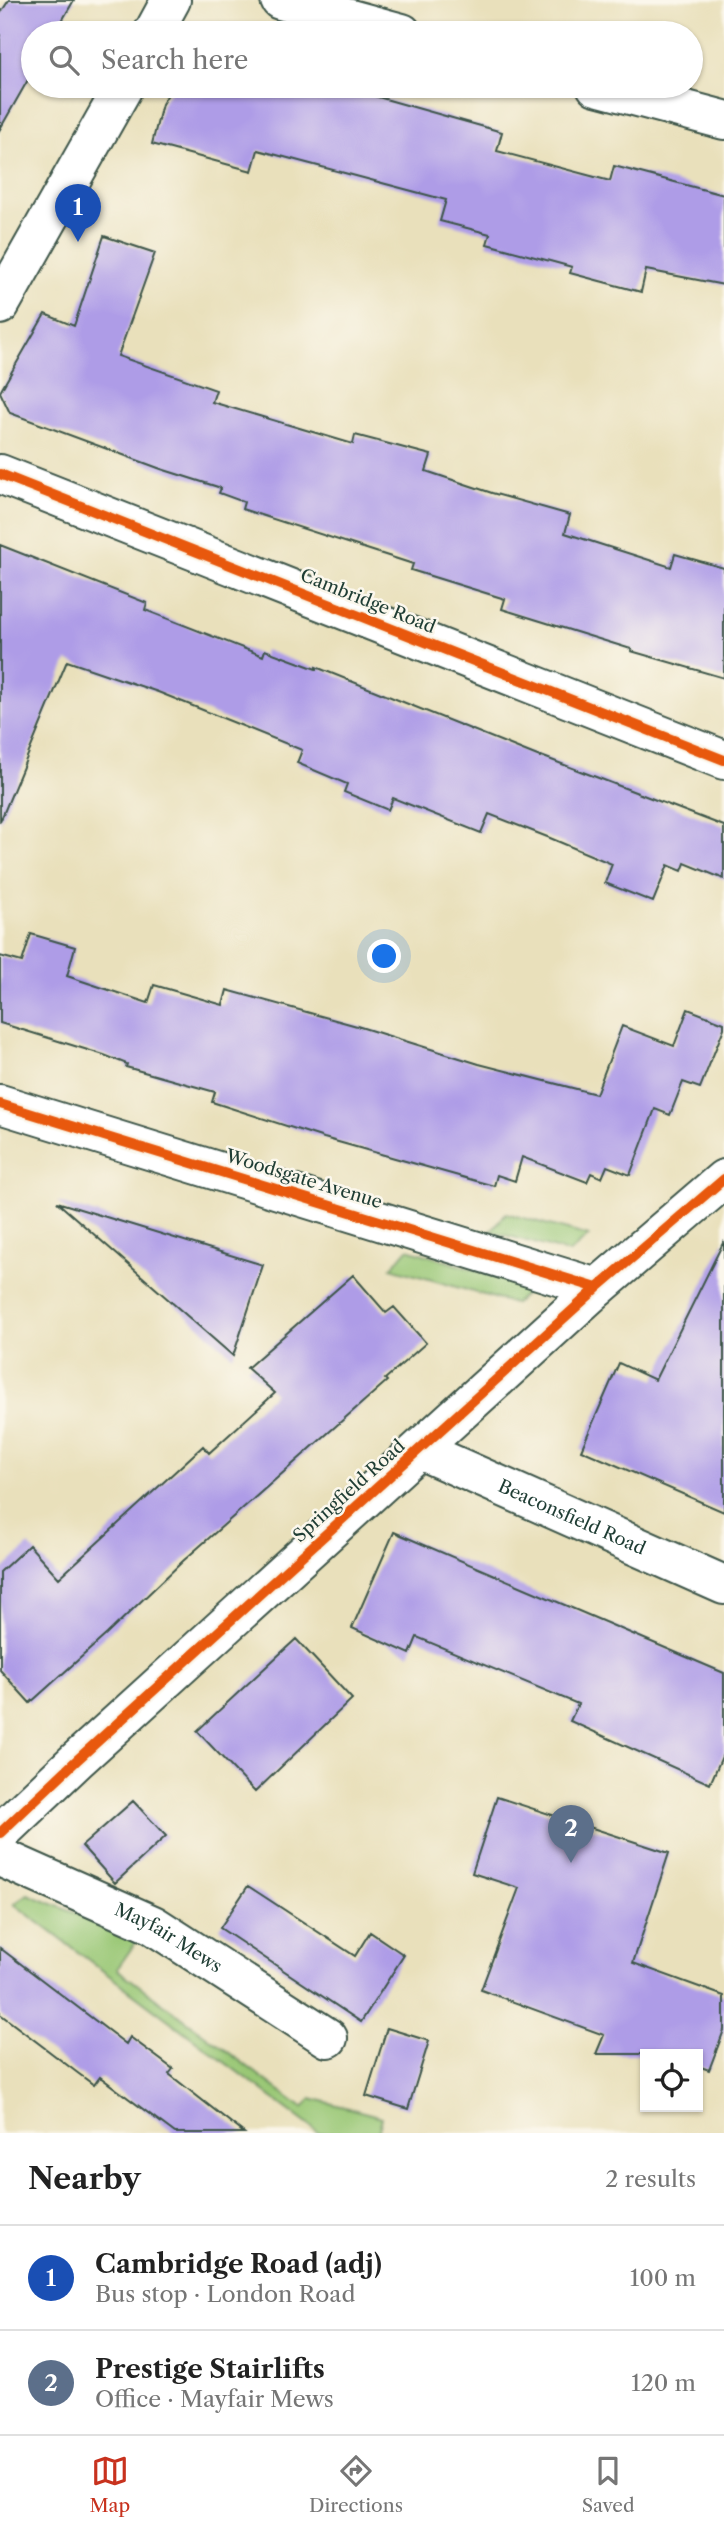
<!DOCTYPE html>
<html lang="en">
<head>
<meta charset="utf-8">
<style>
  body { margin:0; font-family:"Libre Caslon Text",serif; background:#f2f2f2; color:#222 }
  .controls { position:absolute; right:21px; bottom:21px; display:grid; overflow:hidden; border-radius:0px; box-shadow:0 2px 5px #0004 }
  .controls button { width:63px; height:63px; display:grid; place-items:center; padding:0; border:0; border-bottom:2px solid #e0e0e0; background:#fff; color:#222; font:35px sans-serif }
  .you { position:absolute; left:385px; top:957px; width:24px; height:24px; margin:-18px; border:5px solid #fff; border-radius:50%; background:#1a73e8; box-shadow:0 0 0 10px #1a73e833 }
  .badge { display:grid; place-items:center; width:46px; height:46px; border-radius:50%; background:#c8321e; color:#fff; font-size:23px; font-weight:700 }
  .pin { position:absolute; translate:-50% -58px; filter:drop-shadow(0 2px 4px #0008) }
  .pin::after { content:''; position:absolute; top:37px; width:24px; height:21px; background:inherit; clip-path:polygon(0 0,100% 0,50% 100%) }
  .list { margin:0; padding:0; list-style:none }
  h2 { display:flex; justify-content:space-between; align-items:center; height:91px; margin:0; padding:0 28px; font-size:30px }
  h2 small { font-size:23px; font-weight:400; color:#767676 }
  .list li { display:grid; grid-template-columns:46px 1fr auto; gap:21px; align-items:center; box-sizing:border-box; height:105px; padding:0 28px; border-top:2px solid #e0e0e0 }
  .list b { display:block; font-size:26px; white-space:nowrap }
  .list p { margin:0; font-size:23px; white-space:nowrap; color:#767676 }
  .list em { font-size:23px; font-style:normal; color:#767676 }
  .icon { flex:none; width:38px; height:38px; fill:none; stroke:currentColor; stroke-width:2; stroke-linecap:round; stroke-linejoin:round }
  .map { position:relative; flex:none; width:724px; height:2133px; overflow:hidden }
  .search { position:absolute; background:#fff; box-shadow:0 2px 5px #0004; left:21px; right:21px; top:21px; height:77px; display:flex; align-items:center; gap:18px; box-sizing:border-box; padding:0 24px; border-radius:38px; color:#767676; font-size:26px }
  .sheet { height:301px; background:#fff }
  nav { display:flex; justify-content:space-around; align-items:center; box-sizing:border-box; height:98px; border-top:2px solid #e0e0e0; background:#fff; font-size:19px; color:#767676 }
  nav a { display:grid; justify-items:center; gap:4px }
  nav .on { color:#c8321e }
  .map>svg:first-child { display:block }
  .green { fill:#99c775; stroke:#5c8254; stroke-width:2 }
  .building { fill:#ae9ce7 }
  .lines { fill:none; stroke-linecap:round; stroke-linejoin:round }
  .street-casing { stroke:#3d5548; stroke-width:42 }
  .primary-casing { stroke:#3d5548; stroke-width:42 }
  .street { stroke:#fff; stroke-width:38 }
  .primary { stroke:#fff; stroke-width:38 }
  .cycleway-casing { stroke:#fbf7ec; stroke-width:15 }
  .cycleway { stroke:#e8590c; stroke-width:10 }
  .labels { text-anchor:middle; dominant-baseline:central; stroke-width:5; stroke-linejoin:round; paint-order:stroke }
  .street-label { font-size:18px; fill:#1f3d34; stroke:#fbf7ec }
</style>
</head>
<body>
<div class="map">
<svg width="724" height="2133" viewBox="0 0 724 2133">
  <rect width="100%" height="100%" fill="#fbf7ec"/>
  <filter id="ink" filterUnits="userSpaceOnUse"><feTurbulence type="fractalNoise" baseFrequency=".0143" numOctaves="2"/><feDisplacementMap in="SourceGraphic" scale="14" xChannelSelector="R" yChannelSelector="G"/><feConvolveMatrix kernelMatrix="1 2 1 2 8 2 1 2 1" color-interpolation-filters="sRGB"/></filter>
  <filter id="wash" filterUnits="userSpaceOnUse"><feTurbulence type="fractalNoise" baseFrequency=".00686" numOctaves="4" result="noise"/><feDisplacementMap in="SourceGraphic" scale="28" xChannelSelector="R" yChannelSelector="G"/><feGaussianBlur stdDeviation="1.57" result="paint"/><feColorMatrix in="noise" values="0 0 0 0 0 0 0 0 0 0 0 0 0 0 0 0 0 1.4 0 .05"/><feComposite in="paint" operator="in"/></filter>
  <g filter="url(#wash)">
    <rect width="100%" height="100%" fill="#e9e0bb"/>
    <!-- green -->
    <path class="green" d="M506 1213 589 1236 569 1253 491 1231Z
      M408 1249 531 1288 515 1304 391 1268Z
      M28 1894 138 1939 117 1969 303 2108 311 2098 382 2117 378 2133H319L14 1904Z"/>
    <g id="blocks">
      <!-- building -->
      <path class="building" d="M9 0H74L55 33H33V71L0 129V14Z
        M173 86H339L502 132 497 151 610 181 614 166 724 195V285L646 270 641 292 570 273 572 267 487 244 490 234 440 221 446 200 258 150 252 171 152 144 162 104Z
        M104 236 155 253 118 356 216 390 212 402 353 444 355 435 431 455 426 471 492 493 570 515 565 533 671 567 675 554 724 568V678L631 651V649L502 609 505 599 411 570 413 564 242 509 244 502 219 493 221 488 161 469 10 413 0 392 45 314 74 326Z
        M0 545 147 603 145 610 263 656 265 650 316 669V667L540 757 541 756 724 826V879L685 863 682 871 668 865 653 902 605 883 612 864 550 838 489 814 481 833 393 798 388 810 344 792 347 784 297 763 302 750 158 692 67 661 0 822Z
        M31 934 75 947 67 976 148 1003 154 985 223 1005 227 990 357 1026 479 1064 596 1094 622 1026 674 1046 688 1009 724 1023V1028L700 1088 683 1082 670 1115 655 1109 630 1175 607 1166 602 1178 591 1173 587 1182 522 1157 515 1181 497 1175 494 1186 324 1138 212 1102 215 1092 126 1067 127 1064 104 1055 0 1023V956L22 962Z
        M57 1202 263 1265 233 1356Z
        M724 1241V1512L581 1450 619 1363 655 1380Z
        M353 1275 386 1313 394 1307 426 1343 385 1379 387 1381 183 1561 107 1634 30 1703 0 1670V1572L29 1545 59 1578 203 1446 209 1453 275 1393 247 1368Z
        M394 1532 724 1673V1752L710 1784 570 1721 578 1704 417 1637 410 1654 352 1628Z
        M296 1639 352 1699 255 1792 197 1731Z
        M497 1797 669 1853 633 1963 724 1996V2030L709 2070 698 2066V2054H596L604 2035 481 1990 519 1888 472 1873Z
        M133 1801 166 1836 115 1883 82 1846Z
        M248 1886 355 1956 370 1932 404 1955 361 2022 220 1928Z
        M0 1948 126 2044 130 2037 173 2069 169 2074 244 2133H175L100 2077 94 2085 79 2074 0 2014Z
        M387 2028 429 2041 408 2109 366 2096Z"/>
    </g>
  </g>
  <g filter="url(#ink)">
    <use href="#blocks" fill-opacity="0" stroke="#3d5548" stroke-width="2"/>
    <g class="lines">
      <!-- street casing -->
      <g class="street-casing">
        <g id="street">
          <path d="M280 0 402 33"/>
          <path d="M596 86 724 120"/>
          <path d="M0 474 724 760"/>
          <path d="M0 1104 597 1288"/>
          <path id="s1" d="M420 1450 724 1585"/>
          <path d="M0 1833 77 1760 597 1288 724 1179"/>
          <path id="s2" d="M0 1857 153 1925 328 2038"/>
        </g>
      </g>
      <!-- primary casing -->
      <g class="primary-casing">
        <path id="primary" d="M153 33 171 0
          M0 305 124 86"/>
      </g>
      <!-- street -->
      <use href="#street" class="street"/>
      <!-- primary -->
      <use href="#primary" class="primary"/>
      <!-- cycleway casing -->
      <g class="cycleway-casing">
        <path id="cycleway" d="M0 474 724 760
          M0 1104 597 1288
          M0 1833 77 1760 597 1288 724 1179"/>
      </g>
      <!-- cycleway -->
      <use href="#cycleway" class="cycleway"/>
    </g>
  </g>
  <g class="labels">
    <!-- street labels -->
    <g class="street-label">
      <text transform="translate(368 601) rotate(22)">Cambridge Road</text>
      <text transform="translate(304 1179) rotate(17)">Woodsgate Avenue</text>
      <text transform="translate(349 1491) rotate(-42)">Springfield Road</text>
      <text stroke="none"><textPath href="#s1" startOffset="166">Beaconsfield Road</textPath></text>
      <text stroke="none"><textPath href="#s2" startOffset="187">Mayfair Mews</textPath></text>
    </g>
  </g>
</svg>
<div class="controls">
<button><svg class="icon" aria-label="locate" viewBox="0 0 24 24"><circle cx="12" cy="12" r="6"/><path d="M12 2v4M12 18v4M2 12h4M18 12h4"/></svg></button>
</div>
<div class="you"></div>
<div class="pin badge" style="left:78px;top:242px;background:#1a4fb4">1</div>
<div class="pin badge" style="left:571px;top:1863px;background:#5c6f8a">2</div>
<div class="search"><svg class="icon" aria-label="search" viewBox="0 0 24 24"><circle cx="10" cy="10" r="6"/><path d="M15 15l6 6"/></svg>Search here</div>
</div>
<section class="sheet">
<h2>Nearby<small>2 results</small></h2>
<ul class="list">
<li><span class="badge" style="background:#1a4fb4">1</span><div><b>Cambridge Road (adj)</b><p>Bus stop · London Road</p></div><em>100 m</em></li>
<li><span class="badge" style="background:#5c6f8a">2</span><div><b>Prestige Stairlifts</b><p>Office · Mayfair Mews</p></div><em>120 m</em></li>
</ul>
</section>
<nav>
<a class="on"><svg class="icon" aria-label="map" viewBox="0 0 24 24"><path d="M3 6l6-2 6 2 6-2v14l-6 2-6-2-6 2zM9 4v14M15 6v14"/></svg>Map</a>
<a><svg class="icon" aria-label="directions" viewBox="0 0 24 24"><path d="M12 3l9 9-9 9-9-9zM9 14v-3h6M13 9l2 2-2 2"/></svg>Directions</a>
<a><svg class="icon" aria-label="saved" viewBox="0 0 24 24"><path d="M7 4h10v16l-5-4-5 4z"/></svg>Saved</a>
</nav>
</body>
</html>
